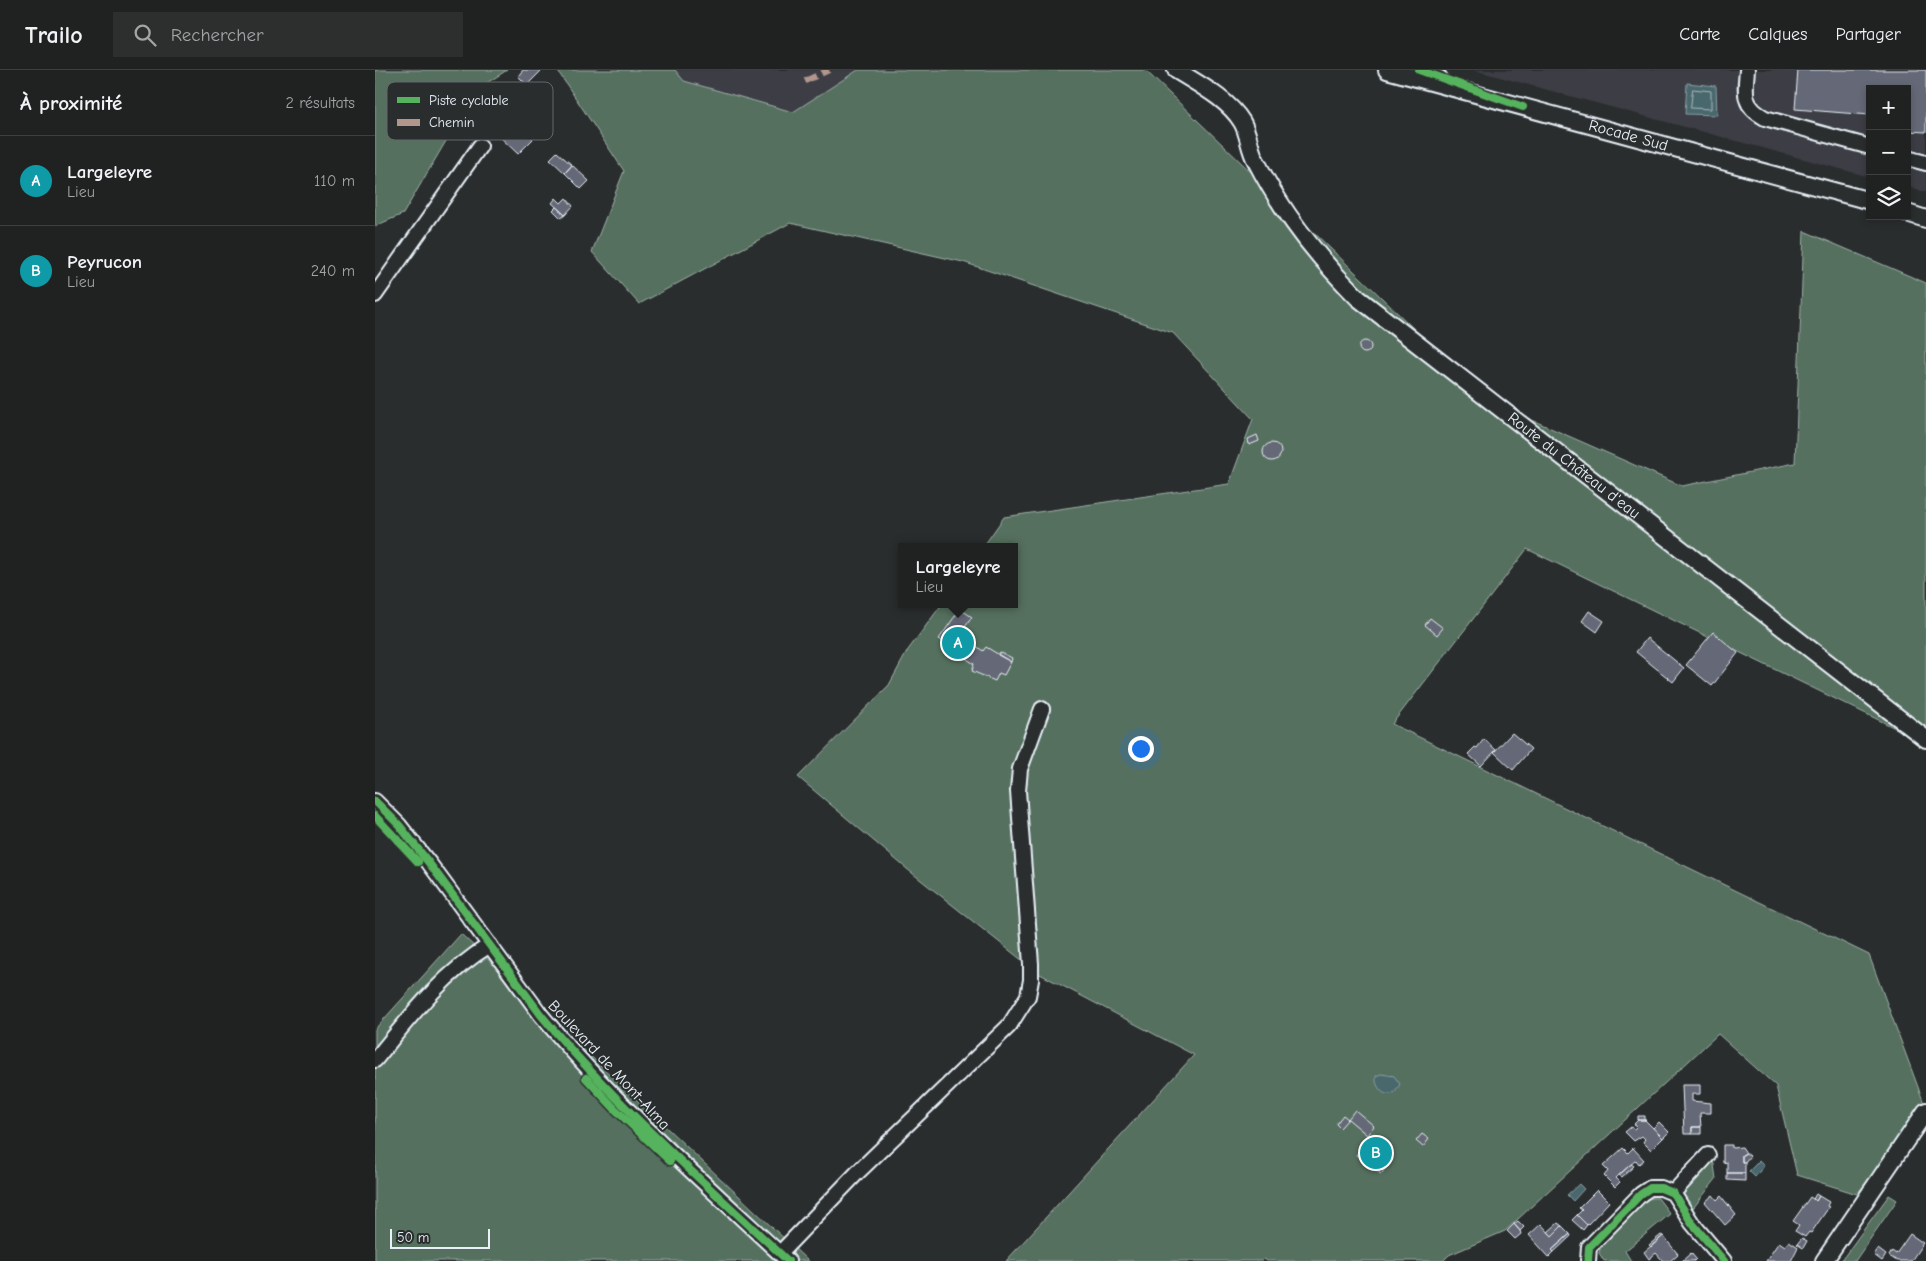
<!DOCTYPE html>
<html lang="fr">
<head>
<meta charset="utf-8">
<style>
  body { margin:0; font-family:"Comic Neue",sans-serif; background:#2d2f2f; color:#f1f3f6 }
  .controls { position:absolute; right:15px; top:15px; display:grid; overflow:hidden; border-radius:0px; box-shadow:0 2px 8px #0003 }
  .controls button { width:45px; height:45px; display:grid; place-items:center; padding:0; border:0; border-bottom:1px solid #3d3f40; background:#202222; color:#f1f3f6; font:25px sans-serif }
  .scale { position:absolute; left:15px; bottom:12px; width:100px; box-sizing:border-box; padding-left:5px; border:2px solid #e8f1f8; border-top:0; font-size:14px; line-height:18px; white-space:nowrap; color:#e8f1f8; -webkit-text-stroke:4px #2a2d2e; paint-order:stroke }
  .you { position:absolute; left:765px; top:678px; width:18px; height:18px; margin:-12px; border:4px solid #fff; border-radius:50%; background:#1a73e8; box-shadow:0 0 0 8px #1a73e833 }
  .badge { display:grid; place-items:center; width:32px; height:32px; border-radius:50%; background:#8c9099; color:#fff; font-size:16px; font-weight:700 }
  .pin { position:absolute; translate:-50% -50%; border:2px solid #fff; box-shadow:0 1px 5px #0006 }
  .popup { position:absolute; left:523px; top:473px; width:120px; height:65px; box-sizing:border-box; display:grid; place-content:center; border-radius:0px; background:#202222; filter:drop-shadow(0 1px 4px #0005); font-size:16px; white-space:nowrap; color:#a2a4a5 }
  .popup b { font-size:19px; color:#f1f3f6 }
  .popup::after { content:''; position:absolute; left:50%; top:100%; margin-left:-10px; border:10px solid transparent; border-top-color:#202222 }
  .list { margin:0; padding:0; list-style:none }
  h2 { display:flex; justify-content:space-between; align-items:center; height:65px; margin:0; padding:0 20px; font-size:21px }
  h2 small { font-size:16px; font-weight:400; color:#a2a4a5 }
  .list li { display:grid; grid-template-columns:32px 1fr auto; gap:15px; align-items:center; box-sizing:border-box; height:90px; padding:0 20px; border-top:1px solid #3d3f40 }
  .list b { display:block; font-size:19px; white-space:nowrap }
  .list p { margin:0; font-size:16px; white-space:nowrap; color:#a2a4a5 }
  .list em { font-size:16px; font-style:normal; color:#a2a4a5 }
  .icon { flex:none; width:28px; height:28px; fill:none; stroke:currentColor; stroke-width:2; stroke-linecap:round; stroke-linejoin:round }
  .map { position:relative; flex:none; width:1551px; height:1191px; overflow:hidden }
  header { display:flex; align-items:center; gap:30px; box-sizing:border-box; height:70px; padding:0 25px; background:#202222; border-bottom:1px solid #3d3f40 }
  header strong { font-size:24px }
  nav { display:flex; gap:28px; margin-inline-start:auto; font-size:18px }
  .search { width:350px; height:45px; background:#2d2f2f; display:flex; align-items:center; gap:12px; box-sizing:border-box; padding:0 18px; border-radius:0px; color:#a2a4a5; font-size:19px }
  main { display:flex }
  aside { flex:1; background:#202222 }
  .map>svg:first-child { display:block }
  .built { fill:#3c3e44 }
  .green { fill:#56705e; stroke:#9fb0ab }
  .water { fill:#4a676d; stroke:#899ea5 }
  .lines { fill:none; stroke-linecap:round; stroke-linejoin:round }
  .shore { stroke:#a9bac0; stroke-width:1 }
  .building { fill:#656776; stroke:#e8f1f8 }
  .minor-casing { stroke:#e8f1f8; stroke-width:18 }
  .major-casing { stroke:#e8f1f8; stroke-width:20 }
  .minor { stroke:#2a2d2e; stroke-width:14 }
  .major { stroke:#2a2d2e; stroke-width:16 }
  .quiet { stroke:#b2968c; stroke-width:6; stroke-dasharray:12 6; stroke-linecap:butt }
  .cycleway-casing { stroke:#2a2d2e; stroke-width:11 }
  .cycleway { stroke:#56b35d; stroke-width:8 }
  .labels { text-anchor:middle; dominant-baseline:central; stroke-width:4; stroke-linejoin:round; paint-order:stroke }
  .street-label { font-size:16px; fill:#e8f1f8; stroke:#2a2d2e }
  .key { fill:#2a2d2e; stroke:#63686b; stroke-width:1 }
  .key-label { font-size:14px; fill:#e8f1f8 }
</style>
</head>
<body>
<header>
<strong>Trailo</strong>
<div class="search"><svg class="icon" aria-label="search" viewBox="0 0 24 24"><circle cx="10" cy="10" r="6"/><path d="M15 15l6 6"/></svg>Rechercher</div>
<nav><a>Carte</a><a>Calques</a><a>Partager</a></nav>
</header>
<main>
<aside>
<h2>À proximité<small>2 résultats</small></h2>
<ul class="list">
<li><span class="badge" style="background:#0f9aa8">A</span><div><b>Largeleyre</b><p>Lieu</p></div><em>110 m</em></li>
<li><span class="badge" style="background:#0f9aa8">B</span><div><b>Peyrucon</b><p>Lieu</p></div><em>240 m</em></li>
</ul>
</aside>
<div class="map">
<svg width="1551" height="1191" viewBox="0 0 1551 1191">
  <rect width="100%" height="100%" fill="#2a2d2e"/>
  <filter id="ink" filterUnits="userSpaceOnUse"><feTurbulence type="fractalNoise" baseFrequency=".02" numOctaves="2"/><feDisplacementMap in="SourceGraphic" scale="10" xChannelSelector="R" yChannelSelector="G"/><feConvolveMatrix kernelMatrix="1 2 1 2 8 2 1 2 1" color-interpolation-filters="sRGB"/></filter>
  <g filter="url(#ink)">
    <!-- built -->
    <path class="built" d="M300 0H483L418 42 309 11Z
      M1099 0H1551V122L1532 117V19H1495V107Z"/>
    <!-- green -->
    <path class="green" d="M0 0H132L101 20 28 144 0 156Z
      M182 0H300L309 11 418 42 483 0H770L1114 331 1307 416 1420 393 1429 161 1551 213V673L1152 479 1017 654 1494 885 1550 1036 1482 1124 1422 1105 1401 1016 1343 964 1130 1161 1074 1185 1068 1191H892L889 1189 887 1191H631L819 985 663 903 532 799 423 707 514 615 533 580 567 534H639V477H608L629 447 854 414 878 349 798 263 588 192 415 153 264 234 217 182 249 101Z
      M86 864 433 1191H0V959Z
      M1338 1088 1341 1109 1315 1142 1306 1125 1309 1116Z
      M1514 1125 1522 1130 1480 1191H1466Z
      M1274 1128H1283L1295 1144 1250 1181 1256 1191H1229L1224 1183 1226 1175Z"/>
    <!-- water -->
    <path class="water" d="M1312 13 1341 16 1342 45 1310 44Z
      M1006 1004 1019 1006 1025 1014C1023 1017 1022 1020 1020 1022 1009 1030 999 1015 1001 1006Z
      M1384 1091 1389 1096 1380 1107 1374 1101Z
      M1204 1114 1209 1119 1198 1131 1192 1125Z"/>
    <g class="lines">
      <!-- shore -->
      <path class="shore" d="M1318 19 1336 21V39L1316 38Z"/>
    </g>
    <!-- building -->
    <path class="building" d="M148 0H167L152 15 143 6Z
      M1423 0H1551V62L1532 61V19H1495V45L1420 39Z
      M139 50 158 69 143 84 123 65Z
      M182 82 197 95 190 103 175 89Z
      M197 95 214 111 206 119 190 103Z
      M181 128 186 133 191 128 198 136 190 145 177 133Z
      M181 137 190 145 186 148 178 140Z
      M984 277a6 6 0 1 1 12 0a6 6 0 1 1-12 0Z
      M882 365 884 371 874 375 873 369Z
      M888 382a9 9 0 1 1 18 0a9 9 0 1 1-18 0Z
      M585 539 597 547 585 564 608 581 611 577 636 592 629 605 624 603 620 611 597 601 599 594 564 569Z
      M1214 541 1229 551 1222 562 1207 551Z
      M1055 548 1068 558 1062 565 1050 555Z
      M1338 562 1363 583 1337 616 1311 595Z
      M1272 568 1309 598 1298 612 1261 582Z
      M625 582 637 588 636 592 623 585Z
      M1137 663 1156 679 1138 700 1119 682Z
      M1109 669 1121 680 1106 696 1093 684 1100 677 1102 678Z
      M1307 1015H1325V1024H1317V1031L1336 1033V1043H1325L1326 1057H1317V1064H1309Z
      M980 1040 999 1056 992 1065 973 1049Z
      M968 1045 973 1049 965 1058 961 1054Z
      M1263 1046H1270V1050H1263Z
      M1263 1050H1270L1288 1068 1276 1080 1268 1072 1270 1069 1267 1066 1259 1071 1250 1062 1256 1057 1259 1059 1262 1056 1259 1054Z
      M1284 1052 1294 1062 1288 1068 1278 1058Z
      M1317 1057H1326V1064H1317Z
      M999 1063 1012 1074 1008 1079 1018 1089 1006 1104 985 1088 997 1073 993 1070Z
      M1047 1064 1054 1069 1048 1077 1041 1071Z
      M993 1070 997 1073 985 1088 981 1085Z
      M1348 1075H1357V1078L1367 1077 1371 1083 1367 1085V1092H1370V1103H1352V1092L1348 1093Z
      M1248 1078 1253 1083 1258 1078 1269 1090 1264 1094 1261 1090 1244 1105 1241 1108 1245 1112 1240 1117 1229 1106 1233 1101 1228 1096Z
      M1371 1083 1375 1086 1370 1092H1367V1085Z
      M1256 1094 1259 1096 1247 1107 1244 1105Z
      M1352 1103H1370V1111L1352 1110Z
      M1222 1120 1234 1132 1212 1155 1202 1145 1207 1140 1204 1138Z
      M1441 1124 1444 1126 1441 1131 1438 1129Z
      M1338 1125 1342 1130 1346 1126 1361 1145 1350 1155 1330 1132Z
      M1444 1126 1454 1132 1452 1136 1454 1137 1436 1163 1434 1162 1430 1167 1420 1161 1424 1155 1418 1151 1435 1127 1441 1131Z
      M1202 1145 1212 1155 1208 1160 1197 1150Z
      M1143 1151 1149 1157 1145 1161 1139 1154Z
      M1183 1153 1187 1156 1177 1166 1173 1162Z
      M1139 1154 1145 1161 1146 1164 1140 1169 1132 1161Z
      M1166 1154 1177 1166 1187 1156 1195 1164 1177 1180 1179 1182 1174 1187 1154 1165Z
      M1195 1164 1196 1166 1179 1182 1177 1180Z
      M1535 1164 1548 1173 1536 1191H1522L1514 1186 1517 1181 1521 1184Z
      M1286 1165 1288 1166 1276 1177 1274 1175Z
      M1288 1166 1303 1184 1295 1191H1288L1281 1183 1274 1189 1269 1182Z
      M1427 1168 1432 1171 1428 1178 1422 1174Z
      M1414 1171 1423 1177 1416 1191H1391L1404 1172 1410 1176Z
      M1503 1179 1511 1185 1507 1191 1499 1185Z
      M1316 1183 1321 1189 1319 1191H1307Z"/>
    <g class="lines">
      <!-- minor casing -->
      <g class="minor-casing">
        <path id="minor" d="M1044 0 1065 8
          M1372 0C1370 23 1367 36 1390 48L1495 77
          M1532 88 1551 93
          M0 225 105 76
          M0 731 24 755 54 793 166 945C240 1034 328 1112 413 1191
          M0 990C34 948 68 903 115 875
          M1298 1123 1333 1085
          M405 1183 482 1103 634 956 653 926 656 910V894L643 721 645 699 667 639
          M1213 1191 1214 1177 1266 1124 1275 1118H1286L1298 1123 1317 1153 1349 1191"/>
      </g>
      <!-- major casing -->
      <g class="major-casing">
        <g id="major">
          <path id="s1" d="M801 0C823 14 853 29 867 52 874 64 874 79 881 91 907 142 943 188 983 228L1551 669"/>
          <path id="s2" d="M1012 0 1495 131"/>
          <path d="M1532 143 1551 149"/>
          <path d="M1449 1191 1551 1041"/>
        </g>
      </g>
      <!-- minor -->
      <use href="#minor" class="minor"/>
      <!-- major -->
      <use href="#major" class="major"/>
      <!-- quiet -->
      <path class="quiet" d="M430 11 454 0"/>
      <!-- cycleway casing -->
      <g class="cycleway-casing">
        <path id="cycleway" d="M1044 0 1148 37
          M0 731 24 755 54 793 166 945C240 1034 328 1112 413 1191
          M0 746 43 792
          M211 1008 241 1040 295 1091
          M1213 1191 1214 1177 1266 1124 1275 1118H1286L1298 1123 1317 1153 1349 1191"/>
      </g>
      <!-- cycleway -->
      <use href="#cycleway" class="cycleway"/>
    </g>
  </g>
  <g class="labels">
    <!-- street labels -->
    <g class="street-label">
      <text stroke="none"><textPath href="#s2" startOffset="250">Rocade Sud</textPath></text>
      <text stroke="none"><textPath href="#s1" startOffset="571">Route du Château d'eau</textPath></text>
      <text transform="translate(234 995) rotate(47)">Boulevard de Mont-Alma</text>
    </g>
  </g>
  <!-- legend -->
  <rect x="12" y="12" width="166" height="58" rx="8" class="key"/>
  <rect x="22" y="27" width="23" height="6" fill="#56b35d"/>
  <rect x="22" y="49" width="23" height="7" fill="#b2968c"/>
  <g class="key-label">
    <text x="54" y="35">Piste cyclable</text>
    <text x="54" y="57">Chemin</text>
  </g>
</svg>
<div class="controls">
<button>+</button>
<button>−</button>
<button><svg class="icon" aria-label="layers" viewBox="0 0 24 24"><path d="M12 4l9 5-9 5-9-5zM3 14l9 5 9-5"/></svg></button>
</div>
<div class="scale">50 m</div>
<div class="you"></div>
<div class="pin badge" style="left:583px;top:573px;background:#0f9aa8">A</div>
<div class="popup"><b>Largeleyre</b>Lieu</div>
<div class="pin badge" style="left:1001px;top:1083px;background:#0f9aa8">B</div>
</div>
</main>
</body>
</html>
